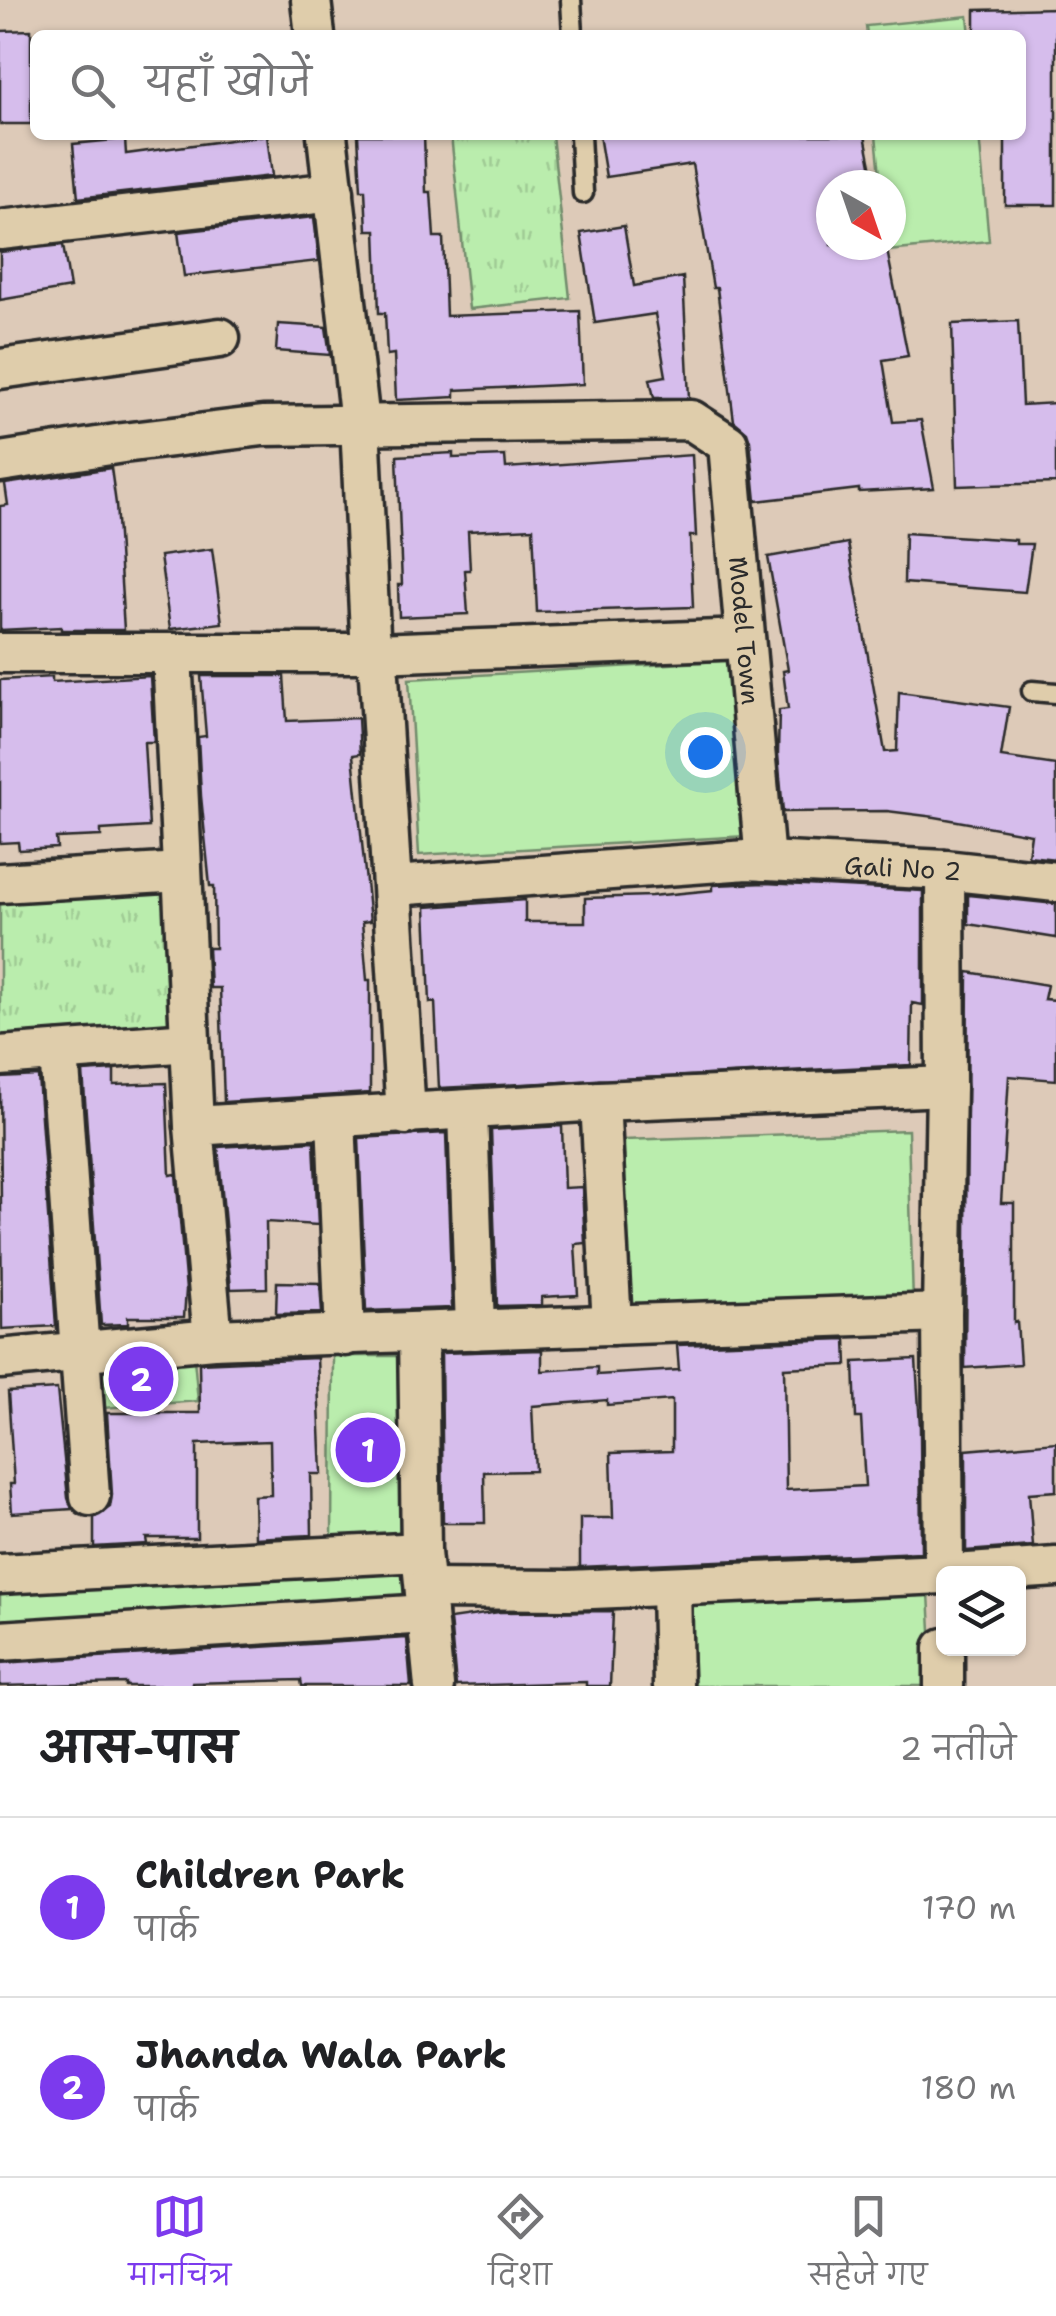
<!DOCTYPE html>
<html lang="hi">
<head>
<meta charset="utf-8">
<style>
  body { margin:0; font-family:"Shantell Sans","Playpen Sans Deva",sans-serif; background:#f2f2f2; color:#202124 }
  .controls { position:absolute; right:30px; bottom:30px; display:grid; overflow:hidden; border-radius:15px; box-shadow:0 2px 8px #0004 }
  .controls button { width:90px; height:90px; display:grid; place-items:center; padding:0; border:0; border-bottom:2px solid #e0e0e0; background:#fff; color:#202124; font:50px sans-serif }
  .compass { position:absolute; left:816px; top:170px; width:90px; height:90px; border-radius:50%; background:#fff; box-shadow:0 2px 8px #0004; rotate:140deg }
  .you { position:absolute; left:705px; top:752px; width:35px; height:35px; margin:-25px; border:8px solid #fff; border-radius:50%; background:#1a73e8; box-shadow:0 0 0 15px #1a73e833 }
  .badge { display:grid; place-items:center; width:65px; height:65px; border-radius:50%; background:#7c3aed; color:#fff; font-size:32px; font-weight:700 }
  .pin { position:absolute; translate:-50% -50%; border:5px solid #fff; box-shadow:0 2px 10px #0006 }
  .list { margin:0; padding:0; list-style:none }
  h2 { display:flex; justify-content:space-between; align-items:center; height:130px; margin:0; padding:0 40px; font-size:42px }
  h2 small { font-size:32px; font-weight:400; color:#757577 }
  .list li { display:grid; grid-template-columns:65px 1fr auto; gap:30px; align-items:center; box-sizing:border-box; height:180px; padding:0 40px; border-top:2px solid #e0e0e0 }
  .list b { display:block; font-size:38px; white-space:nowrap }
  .list p { margin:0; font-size:32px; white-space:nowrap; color:#757577 }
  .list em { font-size:32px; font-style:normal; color:#757577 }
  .icon { flex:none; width:55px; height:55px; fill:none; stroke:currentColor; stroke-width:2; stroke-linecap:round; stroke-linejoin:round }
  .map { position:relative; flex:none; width:1056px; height:1686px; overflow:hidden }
  .search { position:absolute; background:#fff; box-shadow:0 2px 8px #0004; left:30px; right:30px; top:30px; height:110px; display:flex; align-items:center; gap:25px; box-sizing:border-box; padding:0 35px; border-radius:15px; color:#757577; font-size:38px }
  .sheet { height:490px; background:#fff }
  nav { display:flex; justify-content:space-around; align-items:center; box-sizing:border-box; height:140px; border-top:2px solid #e0e0e0; background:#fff; font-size:28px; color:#757577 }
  nav a { display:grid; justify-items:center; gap:5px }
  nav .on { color:#7c3aed }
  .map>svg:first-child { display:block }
  .grass { fill:url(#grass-tufts); stroke:#728c6c; stroke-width:2.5 }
  .green { fill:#baedad; stroke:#728c6c; stroke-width:2.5 }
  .building { fill:#d6bdec; stroke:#2b2b2b; stroke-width:2.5 }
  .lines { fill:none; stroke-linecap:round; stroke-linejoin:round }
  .service-casing { stroke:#2b2b2b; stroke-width:25 }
  .minor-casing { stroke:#2b2b2b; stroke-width:45 }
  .service { stroke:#dfcdab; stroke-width:18 }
  .minor { stroke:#dfcdab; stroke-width:38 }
  .labels { text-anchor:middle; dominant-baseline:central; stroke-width:8; stroke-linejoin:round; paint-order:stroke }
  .street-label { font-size:25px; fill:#2b2b2b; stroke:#dfcdab }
</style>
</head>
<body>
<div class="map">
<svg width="1056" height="1686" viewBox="0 0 1056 1686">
  <defs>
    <pattern id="grass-tufts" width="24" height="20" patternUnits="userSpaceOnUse" patternTransform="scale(2.5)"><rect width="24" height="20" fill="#baedad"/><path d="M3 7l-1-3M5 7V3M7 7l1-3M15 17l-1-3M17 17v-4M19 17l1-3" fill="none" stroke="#a0cb95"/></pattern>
  </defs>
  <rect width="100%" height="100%" fill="#ddcab8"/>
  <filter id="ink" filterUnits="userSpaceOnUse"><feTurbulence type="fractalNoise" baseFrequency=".01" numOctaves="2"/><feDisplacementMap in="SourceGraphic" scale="20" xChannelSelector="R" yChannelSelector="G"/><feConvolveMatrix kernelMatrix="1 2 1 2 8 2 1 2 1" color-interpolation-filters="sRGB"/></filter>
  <g filter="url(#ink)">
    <!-- grass -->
    <path class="grass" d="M451 135H552L570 298 469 309Z
      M162 884 173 1028 0 1042V898Z"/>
    <!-- green -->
    <path class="green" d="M968 16 970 35H867L866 26Z
      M876 135H979L989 241 887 251V245H891V185H881Z
      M737 660 747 836 419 855 409 679Z
      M908 1130 913 1304 629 1314 624 1140Z
      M193 1348 198 1401 89 1409 85 1357Z
      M333 1356H403L402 1544 332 1545Z
      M411 1560 412 1610 0 1636V1582Z
      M929 1593 934 1686H695L691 1605Z"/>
    <!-- building -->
    <path class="building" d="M1056 8V205H1005V135H1021V35H975V10Z
      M31 30V124H0V31Z
      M267 135 272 176 78 198 73 144 125 139 126 154Z
      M358 135H424L426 192H431L434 237H443L446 316 580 311 583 384 455 390V397L396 400 394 354 387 355 385 313H379L376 230H367L365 190H361Z
      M599 135H865L875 185H831V245H886L908 356 883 360 893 422 921 420 934 488 859 492V489L756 501 750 441 747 432 734 421 717 288H713L692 164 606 177Z
      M314 217 319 261 184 276 178 232Z
      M624 226 634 286 683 277 689 398H654L650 379 666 376 655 314 595 323 581 233Z
      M63 245 70 288 0 300V252Z
      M1018 321 1022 405 1056 403V483L957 486 952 324Z
      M278 324 326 327 330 355 276 351Z
      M453 453V458L505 456 506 468 692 455 696 536H690L693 607 537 612 533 528 468 531 470 570H465L468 614 399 617 398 585H402L397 456Z
      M111 468 116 504 124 630H61V627L0 630V506L8 505 5 484Z
      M905 533 1016 540V544H1032L1025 592 904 583Z
      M848 543 885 752 897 751 899 692 1009 707 1001 757 1056 765V859L1028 856 1031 834 935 817 887 811 783 812 778 754 779 710 788 709 783 671 788 670 768 557Z
      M212 549 222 623 170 629 160 556Z
      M150 676 154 742H144L149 827 101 830V836L56 838 57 848 19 850 18 842 0 843V680L52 677V682Z
      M201 676H284L287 721 358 718 360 754 353 755 370 921 362 922 367 980H370V1093L224 1102 220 988H210L208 948H215L214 886H210L201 796 198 737 206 736Z
      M765 883 923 891V1005L912 1003 911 1065 439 1088 435 1002 430 1003 426 907 525 900V922H585V898L651 896 713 890V885Z
      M968 895 1056 904V938L968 924Z
      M968 972 1047 985 1044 999 1056 1000V1080L1009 1076 1001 1203H1014V1323L1017 1322 1020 1364 965 1368Z
      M114 1070V1085L166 1083 170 1175 176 1174 186 1290 184 1317H128V1324L101 1325 83 1072Z
      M38 1076 56 1326 2 1329 0 1078Z
      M562 1126 564 1188 582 1187 585 1243 575 1244 578 1295 542 1297V1305L497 1306 491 1130Z
      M446 1133 452 1308 366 1311 359 1138Z
      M314 1141 318 1225 266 1222 267 1288 231 1289 218 1147Z
      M277 1282 320 1283 322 1313 276 1314Z
      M846 1339 847 1365 784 1368 786 1490 865 1486 861 1418H856L854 1362 916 1359 920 1427 921 1552 580 1567V1518H613L611 1453 672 1451V1400L607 1405V1400L532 1406 535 1471 484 1472 485 1523H443L441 1353 542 1350V1371L597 1367V1375L679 1370 677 1345Z
      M317 1358 322 1474H311L312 1535 255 1538 254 1496 271 1495 270 1441 197 1444V1538H146L147 1544 94 1547V1518L110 1507 112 1495 107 1413H200L199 1363Z
      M57 1389 68 1498 72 1509 12 1513 10 1484H14L8 1392Z
      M1056 1442V1491L1029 1493 1033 1546 966 1551V1450Z
      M613 1611 610 1686H586V1682L456 1686 450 1619 499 1612Z
      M407 1638 411 1686H302L301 1680 192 1683V1686H126V1683L0 1686V1663Z"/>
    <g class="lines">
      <!-- service casing -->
      <g class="service-casing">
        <path id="service" d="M571 0 573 35
          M580 135 583 193
          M1032 691 1056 693"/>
      </g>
      <!-- minor casing -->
      <g class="minor-casing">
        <g id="minor">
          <path d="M311 0 315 35"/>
          <path d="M327 135 360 423 370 633 379 676 406 1115"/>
          <path d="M0 230 334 192"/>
          <path d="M0 369 220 338"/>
          <path id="s1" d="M0 462 123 443 263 426 691 420 728 444 765 861"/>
          <path d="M0 653H376L745 639"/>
          <path d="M172 653 194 1126"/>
          <path d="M0 883 181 872"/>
          <path id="s2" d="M394 886 747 860 945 870 1056 882"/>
          <path d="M59 1052 90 1496"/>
          <path d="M0 1056 190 1042"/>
          <path d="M600 1101 612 1325"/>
          <path d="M468 1110 475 1330"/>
          <path d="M336 1118 345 1336"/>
          <path d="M942 1313 944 1574"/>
          <path d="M418 1333 421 1552 434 1686"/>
          <path d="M213 1339 194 1126 600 1101 946 1086"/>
          <path d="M0 1359 213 1339 942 1313 946 1086 945 870"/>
          <path d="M0 1574 421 1552"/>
          <path d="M955 1574 1056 1567"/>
          <path d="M671 1586 673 1686"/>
          <path d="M425 1589 569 1590 944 1574"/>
          <path d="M0 1641 427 1614"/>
          <path d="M944 1686V1648"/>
        </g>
      </g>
      <!-- service -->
      <use href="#service" class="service"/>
      <!-- minor -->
      <use href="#minor" class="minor"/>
    </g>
  </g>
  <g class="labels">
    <!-- street labels -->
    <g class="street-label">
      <text stroke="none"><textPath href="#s1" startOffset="925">Model Town</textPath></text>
      <text stroke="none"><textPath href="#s2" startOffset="510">Gali No 2</textPath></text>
    </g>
  </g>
</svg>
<div class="controls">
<button><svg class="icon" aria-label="layers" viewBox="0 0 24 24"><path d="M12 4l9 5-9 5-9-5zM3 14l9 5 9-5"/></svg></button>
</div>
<svg class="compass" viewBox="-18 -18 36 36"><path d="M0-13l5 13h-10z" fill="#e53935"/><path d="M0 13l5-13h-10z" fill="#757577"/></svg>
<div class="you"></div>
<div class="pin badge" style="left:368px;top:1450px">1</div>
<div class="pin badge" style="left:141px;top:1379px">2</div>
<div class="search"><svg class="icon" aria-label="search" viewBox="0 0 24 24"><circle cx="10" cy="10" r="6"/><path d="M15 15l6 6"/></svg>यहाँ खोजें</div>
</div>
<section class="sheet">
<h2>आस-पास<small>2 नतीजे</small></h2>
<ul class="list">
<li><span class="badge">1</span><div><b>Children Park</b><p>पार्क</p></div><em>170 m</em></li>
<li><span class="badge">2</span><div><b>Jhanda Wala Park</b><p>पार्क</p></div><em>180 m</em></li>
</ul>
</section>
<nav>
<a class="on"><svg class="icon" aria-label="map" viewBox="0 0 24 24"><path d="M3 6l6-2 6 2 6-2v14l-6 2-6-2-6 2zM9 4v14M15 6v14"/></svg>मानचित्र</a>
<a><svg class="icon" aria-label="directions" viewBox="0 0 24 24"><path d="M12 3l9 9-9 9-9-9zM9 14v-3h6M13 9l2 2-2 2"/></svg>दिशा</a>
<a><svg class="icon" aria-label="saved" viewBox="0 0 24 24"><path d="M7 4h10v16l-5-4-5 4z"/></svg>सहेजे गए</a>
</nav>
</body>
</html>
